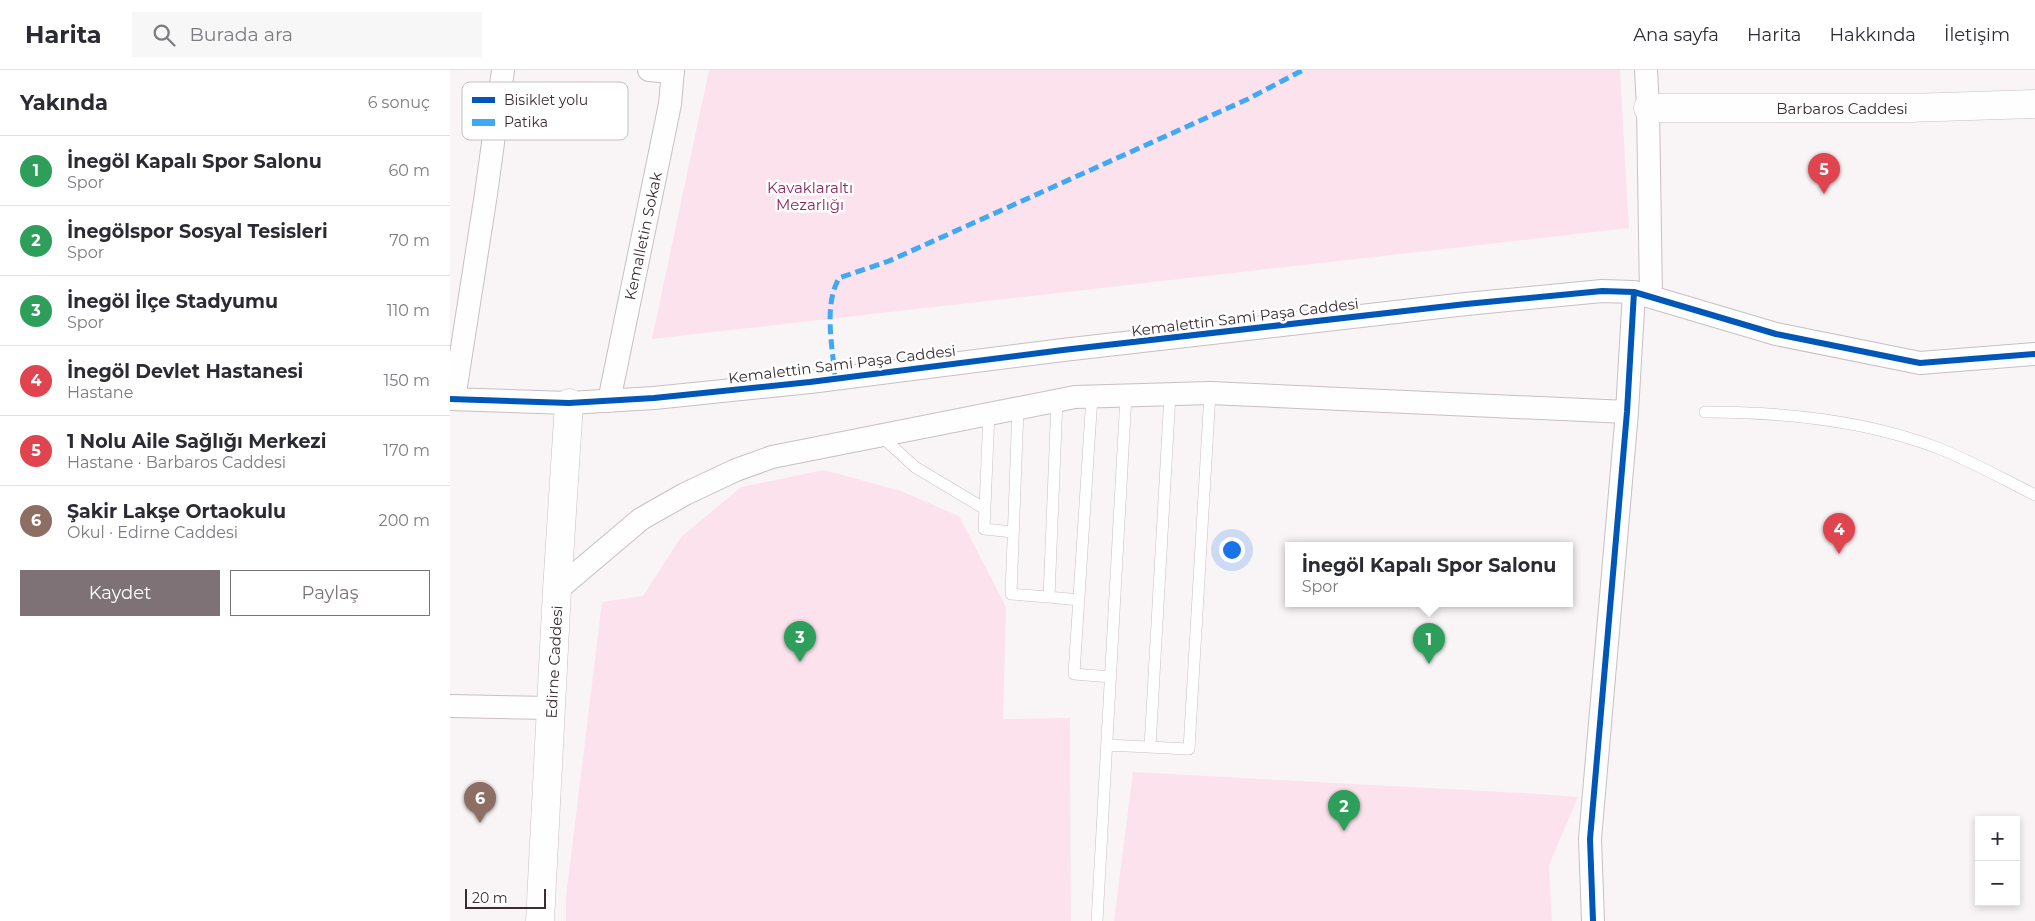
<!DOCTYPE html>
<html lang="tr">
<head>
<meta charset="utf-8">
<style>
  body { margin:0; font-family:Montserrat,sans-serif; background:#f7f7f7; color:#2b2b33 }
  .controls { position:absolute; right:15px; bottom:15px; display:grid; overflow:hidden; border-radius:0px; box-shadow:0 2px 8px #0003 }
  .controls button { width:45px; height:45px; display:grid; place-items:center; padding:0; border:0; border-bottom:1px solid #e1e1e2; background:#fff; color:#2b2b33; font:25px sans-serif }
  .scale { position:absolute; left:15px; bottom:12px; width:81px; box-sizing:border-box; padding-left:5px; border:2px solid #3b2c32; border-top:0; font-size:14px; line-height:18px; white-space:nowrap; color:#3b2c32; -webkit-text-stroke:4px #fff; paint-order:stroke }
  .you { position:absolute; left:781px; top:479px; width:18px; height:18px; margin:-12px; border:4px solid #fff; border-radius:50%; background:#1a73e8; box-shadow:0 0 0 8px #1a73e833 }
  .badge { display:grid; place-items:center; width:32px; height:32px; border-radius:50%; background:#7e7277; color:#fff; font-size:16px; font-weight:700 }
  .pin { position:absolute; translate:-50% -41px; filter:drop-shadow(0 1px 2px #0008) }
  .pin::after { content:''; position:absolute; top:26px; width:18px; height:15px; background:inherit; clip-path:polygon(0 0,100% 0,50% 100%) }
  .popup { position:absolute; left:835px; top:472px; width:288px; height:65px; box-sizing:border-box; display:grid; place-content:center; border-radius:0px; background:#fff; filter:drop-shadow(0 1px 4px #0005); font-size:16px; white-space:nowrap; color:#7c7c81 }
  .popup b { font-size:19px; color:#2b2b33 }
  .popup::after { content:''; position:absolute; left:50%; top:100%; margin-left:-10px; border:10px solid transparent; border-top-color:#fff }
  .list { margin:0; padding:0; list-style:none }
  h2 { display:flex; justify-content:space-between; align-items:center; height:65px; margin:0; padding:0 20px; font-size:21px }
  h2 small { font-size:16px; font-weight:400; color:#7c7c81 }
  .list li { display:grid; grid-template-columns:32px 1fr auto; gap:15px; align-items:center; box-sizing:border-box; height:70px; padding:0 20px; border-top:1px solid #e1e1e2 }
  .list b { display:block; font-size:19px; white-space:nowrap }
  .list p { margin:0; font-size:16px; white-space:nowrap; color:#7c7c81 }
  .list em { font-size:16px; font-style:normal; color:#7c7c81 }
  .actions { display:flex; gap:10px; padding:15px 20px }
  .actions a { flex:1; padding:11px 0; border:1px solid #7e7277; border-radius:0px; text-align:center; font-size:18px; color:#7e7277 }
  .actions .main { background:#7e7277; color:#fff }
  .icon { flex:none; width:28px; height:28px; fill:none; stroke:currentColor; stroke-width:2; stroke-linecap:round; stroke-linejoin:round }
  .map { position:relative; flex:none; width:1585px; height:851px; overflow:hidden }
  header { display:flex; align-items:center; gap:30px; box-sizing:border-box; height:70px; padding:0 25px; background:#fff; border-bottom:1px solid #e1e1e2 }
  header strong { font-size:24px }
  nav { display:flex; gap:28px; margin-inline-start:auto; font-size:18px }
  .search { width:350px; height:45px; background:#f7f7f7; display:flex; align-items:center; gap:12px; box-sizing:border-box; padding:0 18px; border-radius:0px; color:#7c7c81; font-size:19px }
  main { display:flex }
  aside { flex:1; background:#fff }
  .map>svg:first-child { display:block }
  .green { fill:#fce2ec }
  .lines { fill:none; stroke-linecap:round; stroke-linejoin:round }
  .lane-casing { stroke:#c8bfc2; stroke-width:12 }
  .street-casing { stroke:#c8bfc2; stroke-width:24 }
  .secondary-casing { stroke:#c8bfc2; stroke-width:29 }
  .lane { stroke:#fefefe; stroke-width:11 }
  .street { stroke:#fefefe; stroke-width:22 }
  .secondary { stroke:#fefefe; stroke-width:28 }
  .quiet { stroke:#3fa9f5; stroke-width:5; stroke-dasharray:10 5; stroke-linecap:butt }
  .cycleway-casing { stroke:#fff; stroke-width:9 }
  .cycleway { stroke:#0057b8; stroke-width:6 }
  .labels { text-anchor:middle; dominant-baseline:central; stroke-width:5; stroke-linejoin:round; paint-order:stroke }
  .street-label { font-size:15px; fill:#3b2c32; stroke:#fff }
  .park-label { font-size:15px; fill:#8c275b; stroke:#fff }
  .key { fill:#fff; stroke:#c4c0c2; stroke-width:1 }
  .key-label { font-size:14px; fill:#3b2c32 }
</style>
</head>
<body>
<header>
<strong>Harita</strong>
<div class="search"><svg class="icon" aria-label="search" viewBox="0 0 24 24"><circle cx="10" cy="10" r="6"/><path d="M15 15l6 6"/></svg>Burada ara</div>
<nav><a>Ana sayfa</a><a>Harita</a><a>Hakkında</a><a>İletişim</a></nav>
</header>
<main>
<aside>
<h2>Yakında<small>6 sonuç</small></h2>
<ul class="list">
<li><span class="badge" style="background:#2e9e5b">1</span><div><b>İnegöl Kapalı Spor Salonu</b><p>Spor</p></div><em>60 m</em></li>
<li><span class="badge" style="background:#2e9e5b">2</span><div><b>İnegölspor Sosyal Tesisleri</b><p>Spor</p></div><em>70 m</em></li>
<li><span class="badge" style="background:#2e9e5b">3</span><div><b>İnegöl İlçe Stadyumu</b><p>Spor</p></div><em>110 m</em></li>
<li><span class="badge" style="background:#e0444e">4</span><div><b>İnegöl Devlet Hastanesi</b><p>Hastane</p></div><em>150 m</em></li>
<li><span class="badge" style="background:#e0444e">5</span><div><b>1 Nolu Aile Sağlığı Merkezi</b><p>Hastane · Barbaros Caddesi</p></div><em>170 m</em></li>
<li><span class="badge" style="background:#8d6e63">6</span><div><b>Şakir Lakşe Ortaokulu</b><p>Okul · Edirne Caddesi</p></div><em>200 m</em></li>
</ul>
<div class="actions"><a class="main">Kaydet</a><a>Paylaş</a></div>
</aside>
<div class="map">
<svg width="1585" height="851" viewBox="0 0 1585 851">
  <rect width="100%" height="100%" fill="#f9f5f7"/>
  <!-- green -->
  <path class="green" d="M259 0H1170L1179 158 202 269Z
    M374 400 451 421 509 446 556 537 553 649 620 648 621 851H116V827L152 532 193 526 231 467 291 417Z
    M683 702 1089 724 1128 727 1099 795 1102 851H664Z"/>
  <g class="lines">
    <!-- lane casing -->
    <g class="lane-casing">
      <path id="lane" d="M642 326 624 604 661 607
        M607 330 599 527 629 530
        M568 339 561 524 599 527
        M1255 342C1332 342 1415 350 1488 378 1521 391 1553 409 1585 425
        M539 344 534 459 563 462
        M431 366 465 397 535 439
        M657 675 739 679 760 323
        M700 677 720 324
        M647 851 676 325"/>
    </g>
    <!-- street casing -->
    <g class="street-casing">
      <path id="street" d="M199 0 223 2
        M1196 0 1198 38 1201 227
        M0 329 119 333 204 328 360 312 613 280 1016 234 1152 221 1184 222 1326 264 1470 293 1585 284
        M4 329 36 124 53 0
        M159 331 220 34 223 0
        M107 520 191 449 235 424 286 400 322 387 625 327 760 323 1177 342
        M0 636 101 638
        M1143 851 1140 769 1177 342 1184 222"/>
    </g>
    <!-- secondary casing -->
    <g class="secondary-casing">
      <path id="secondary" d="M1198 38H1459L1585 34
        M90 851 107 520 119 333"/>
    </g>
    <!-- lane -->
    <use href="#lane" class="lane"/>
    <!-- street -->
    <use href="#street" class="street"/>
    <!-- secondary -->
    <use href="#secondary" class="secondary"/>
    <!-- quiet -->
    <path class="quiet" d="M385 309C383 277 373 237 389 208L439 191 798 29 853 0"/>
    <!-- cycleway casing -->
    <g class="cycleway-casing">
      <path id="cycleway" d="M0 329 119 333 204 328 360 312 613 280 1016 234 1152 221 1184 222 1326 264 1470 293 1585 284
        M1143 851 1140 769 1177 342 1184 222"/>
    </g>
    <!-- cycleway -->
    <use href="#cycleway" class="cycleway"/>
  </g>
  <g class="labels">
    <!-- street labels -->
    <g class="street-label">
      <text x="1392" y="38">Barbaros Caddesi</text>
      <text transform="translate(193 166) rotate(-78)">Kemalletin Sokak</text>
      <text transform="translate(795 247) rotate(-7)">Kemalettin Sami Paşa Caddesi</text>
      <text transform="translate(392 294) rotate(-7)">Kemalettin Sami Paşa Caddesi</text>
      <text transform="translate(104 592) rotate(-87)">Edirne Caddesi</text>
    </g>
    <!-- park labels -->
    <g class="park-label">
      <text x="360" y="117">Kavaklaraltı<tspan x="360" dy="17">Mezarlığı</tspan></text>
    </g>
  </g>
  <!-- legend -->
  <rect x="12" y="12" width="166" height="58" rx="8" class="key"/>
  <rect x="22" y="27" width="23" height="6" fill="#0057b8"/>
  <rect x="22" y="49" width="23" height="7" fill="#3fa9f5"/>
  <g class="key-label">
    <text x="54" y="35">Bisiklet yolu</text>
    <text x="54" y="57">Patika</text>
  </g>
</svg>
<div class="controls">
<button>+</button>
<button>−</button>
</div>
<div class="scale">20 m</div>
<div class="you"></div>
<div class="pin badge" style="left:979px;top:594px;background:#2e9e5b">1</div>
<div class="popup"><b>İnegöl Kapalı Spor Salonu</b>Spor</div>
<div class="pin badge" style="left:894px;top:761px;background:#2e9e5b">2</div>
<div class="pin badge" style="left:350px;top:592px;background:#2e9e5b">3</div>
<div class="pin badge" style="left:1389px;top:484px;background:#e0444e">4</div>
<div class="pin badge" style="left:1374px;top:124px;background:#e0444e">5</div>
<div class="pin badge" style="left:30px;top:753px;background:#8d6e63">6</div>
</div>
</main>
</body>
</html>
